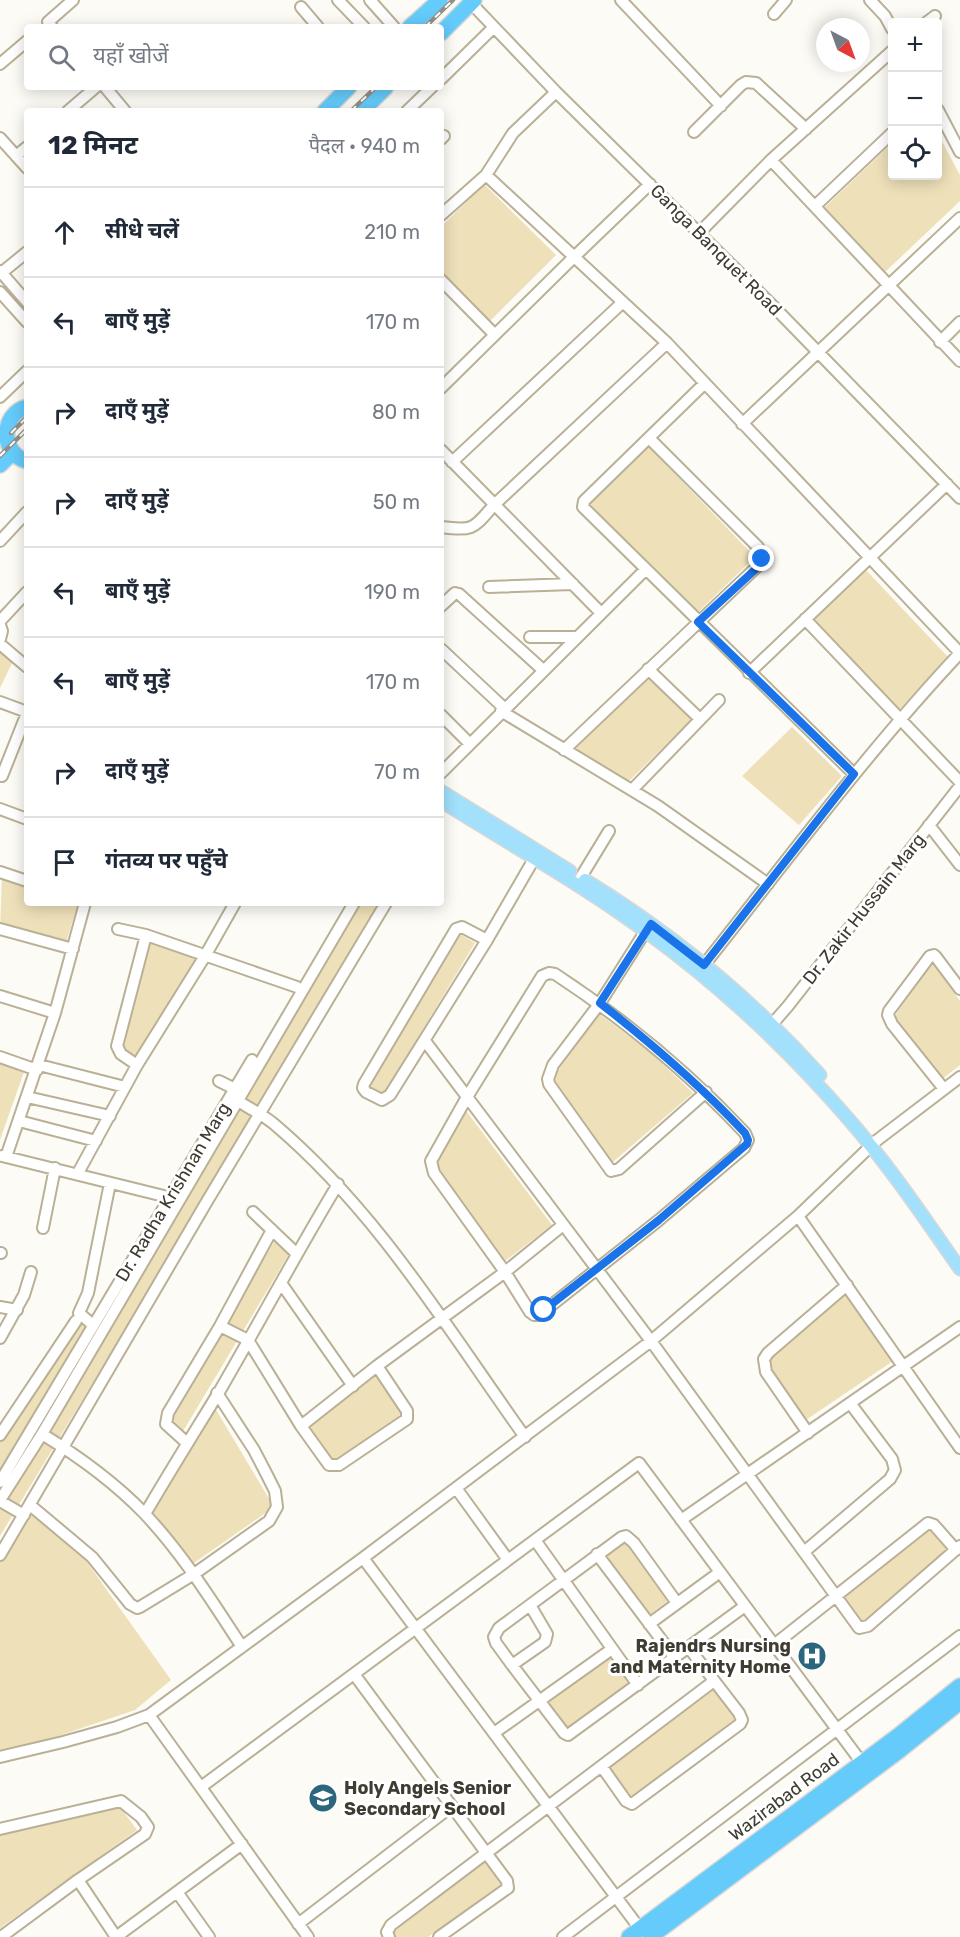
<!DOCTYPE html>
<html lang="hi">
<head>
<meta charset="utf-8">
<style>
  body { margin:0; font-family:Rubik,"Noto Sans Devanagari",sans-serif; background:#f6f6f7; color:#1f2937 }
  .controls { position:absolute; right:18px; top:18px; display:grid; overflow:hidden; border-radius:6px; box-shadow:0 3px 15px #0003 }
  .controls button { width:54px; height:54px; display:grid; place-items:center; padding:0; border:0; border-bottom:2px solid #e0e1e3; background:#fff; color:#1f2937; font:30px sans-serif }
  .compass { position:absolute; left:816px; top:18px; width:54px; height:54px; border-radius:50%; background:#fff; box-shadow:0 3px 15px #0003; rotate:139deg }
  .stop { position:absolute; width:18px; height:18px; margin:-14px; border:4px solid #1a73e8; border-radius:50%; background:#fff }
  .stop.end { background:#1a73e8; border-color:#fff; box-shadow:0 2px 6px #0008 }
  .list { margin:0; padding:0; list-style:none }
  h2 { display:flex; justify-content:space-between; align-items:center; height:78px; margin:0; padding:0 24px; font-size:26px }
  h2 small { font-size:20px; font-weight:400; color:#747a83 }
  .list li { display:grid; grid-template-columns:39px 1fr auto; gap:18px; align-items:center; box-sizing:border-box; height:90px; padding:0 24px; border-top:2px solid #e0e1e3 }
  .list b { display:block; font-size:22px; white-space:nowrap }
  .list em { font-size:20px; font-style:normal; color:#747a83 }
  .icon { flex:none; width:33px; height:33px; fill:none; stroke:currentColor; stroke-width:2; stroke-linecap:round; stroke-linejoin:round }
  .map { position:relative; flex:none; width:960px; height:1937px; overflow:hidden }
  .search { position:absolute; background:#fff; box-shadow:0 3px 15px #0003; left:24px; top:24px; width:420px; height:66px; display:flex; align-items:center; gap:15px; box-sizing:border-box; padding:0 21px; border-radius:6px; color:#747a83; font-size:22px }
  .panel { position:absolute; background:#fff; box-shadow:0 3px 15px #0003; left:24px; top:108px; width:420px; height:798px; border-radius:6px }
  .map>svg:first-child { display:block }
  .green { fill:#eee0b9 }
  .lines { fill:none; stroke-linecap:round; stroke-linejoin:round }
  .minor-casing { stroke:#b9b096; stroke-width:14 }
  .major-casing { stroke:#d9d8d6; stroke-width:15 }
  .highway-casing { stroke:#d9d8d6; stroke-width:18 }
  .minor { stroke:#fff; stroke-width:10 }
  .major { stroke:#a2e0fc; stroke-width:12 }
  .highway { stroke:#64cbfa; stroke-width:15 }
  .rail-casing { stroke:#928f87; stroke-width:4.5 }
  .rail { stroke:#fff; stroke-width:2; stroke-dasharray:7; stroke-linecap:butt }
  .route { stroke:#1a73e8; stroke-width:8 }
  .labels { text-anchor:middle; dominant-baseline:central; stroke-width:6; stroke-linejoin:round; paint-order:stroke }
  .street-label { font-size:18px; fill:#3f3c31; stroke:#fff }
  .poi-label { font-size:18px; font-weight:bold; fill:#3f3c31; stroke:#fff; text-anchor:end }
</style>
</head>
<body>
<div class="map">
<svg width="960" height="1937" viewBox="0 0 960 1937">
  <rect width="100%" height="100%" fill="#fdfbf6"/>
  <!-- green -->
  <path class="green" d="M938 134 960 175V201L884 273 823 209 892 143V176H938Z
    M484 184 556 255 489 322 441 275V227Z
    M649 447 755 557 694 616 587 506Z
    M865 569 948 657 896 713 811 623Z
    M0 643 15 657 0 688Z
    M650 676 693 718 625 785 573 749Z
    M792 727 842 776 799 825 742 776Z
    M2 876 27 884V903H78L64 949 0 931Z
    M348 903H383L0 1536V1495Z
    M458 933 475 943 382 1097 365 1088Z
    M146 935 205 956 137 1065 112 1052Z
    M932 961 960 1001V1065L941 1080 893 1019Z
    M598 1013 651 1053 693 1093 607 1167 549 1084Z
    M0 1060 25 1069 0 1140Z
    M464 1108 552 1225 500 1265 429 1167Z
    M274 1242 289 1254 179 1438 163 1426Z
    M846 1294 893 1361 803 1422 761 1365Z
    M76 1318 90 1326 0 1475V1440Z
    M378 1373 402 1414 331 1466 308 1426Z
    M212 1403 274 1507 191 1565 151 1511Z
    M27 1508 84 1558 171 1680 135 1710 26 1747 0 1750V1555Z
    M931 1525 951 1550 856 1628 838 1601Z
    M626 1539 669 1600 646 1617 602 1556Z
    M610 1656 631 1685 564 1734 543 1704Z
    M715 1689 738 1720 628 1801 605 1770Z
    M120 1807 137 1830 0 1928V1834Z
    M484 1861 501 1884 428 1937H391L387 1932Z"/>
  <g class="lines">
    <!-- minor casing -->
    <g class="minor-casing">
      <path id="minor" d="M338 0 364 27
        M370 0 394 27
        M621 0 721 106
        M870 0 885 16 892 29
        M471 3 556 92 777 310 960 498
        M301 7 318 27
        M774 14 786 0
        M927 22 935 16
        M52 27 48 22 73 0
        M0 64 27 41
        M441 79 493 28
        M105 87 125 111
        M938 110 960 152
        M68 111 96 87
        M407 111 432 87
        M694 132 741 85 746 82 756 83 806 129
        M0 138 27 168
        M441 139 444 136
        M16 156 27 147
        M771 160 960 361
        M486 175 667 343 960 653
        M815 206 892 133
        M441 215 486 175 513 133 556 92
        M700 232 771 160 892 51
        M0 271 27 302
        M0 274 27 252
        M441 280 495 335
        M0 292 27 322
        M940 342 960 322
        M705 383 584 501 583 507 854 774
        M441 388 575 256 650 184
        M0 397 27 371
        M742 424 960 218
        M441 450 601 613
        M452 462 623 302
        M441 527C474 531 473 529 494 505L667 343
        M0 541 27 512
        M489 587 573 584
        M441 606 455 593 459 594 543 670
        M805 619 960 782
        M0 621 27 592
        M0 625 2 631 0 639
        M530 637H576
        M0 644 27 667
        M441 649 504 708
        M648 669 700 719
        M749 673 947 484
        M0 702 27 712
        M501 711 658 806 768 884
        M441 715 469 743
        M564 750 761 563V553L758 547 649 438
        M441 773 646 569
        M2 776 27 713
        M632 790 719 700
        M0 809 27 819
        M929 825 960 865
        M0 872 27 881
        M581 877 609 831
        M650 924 600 1003 553 1065 548 1079 549 1084 611 1171 619 1169 706 1092
        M0 929 73 949
        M118 929 146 935 297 987
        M487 940 462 927 456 929 364 1084 363 1088 366 1092 382 1100 390 1095 487 940 538 852
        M704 965C788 859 868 751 960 653
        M549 973 555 974C625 1020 688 1072 745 1133L748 1140 744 1148 659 1220 539 1315H534L530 1312 505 1272 434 1173 431 1161 467 1097 542 976Z
        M0 996 55 1013
        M767 1030 788 1006 960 786
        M425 1041 651 1341 859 1628 868 1626 960 1546
        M0 1057 37 1070
        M39 1065 125 1087
        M137 1065 121 1054 117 1046 146 935
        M219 1081 235 1089
        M944 1089 892 1024 888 1015 889 1011 930 956 934 955 936 957 960 989
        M27 1097 110 1116
        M232 1097C246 1107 261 1113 274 1124 378 1212 447 1328 525 1437
        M19 1121 96 1141
        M2 1156 176 1199
        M6 1157 55 1013 85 903
        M78 1173 137 1065 205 956 235 903
        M253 1212 296 1253
        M798 1216 960 1448
        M43 1228 55 1168
        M0 1253H1
        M281 1283 353 1386
        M0 1307 17 1310
        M93 1325 79 1313 88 1293 110 1183
        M220 1326 248 1340 301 1426 329 1465H339L407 1419V1411L377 1366
        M0 1338 24 1295 31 1272
        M301 1426 377 1366 505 1272 563 1225
        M808 1433 766 1372 764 1359 768 1353 847 1285
        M42 1434C78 1456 115 1483 144 1513 182 1553 212 1601 242 1647
        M0 1435 76 1321
        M187 1443 166 1424 168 1413 220 1326 272 1230
        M0 1482 252 1060
        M456 1488 508 1560
        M0 1500 42 1434 354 903
        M0 1501 24 1515
        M30 1505 92 1557 130 1604 137 1608 140 1607 194 1574 269 1521 277 1507 275 1491 267 1475 254 1450 217 1393
        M145 1514C169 1473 194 1433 219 1392 259 1323 297 1252 338 1184
        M681 1520 960 1327
        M535 1540 638 1685
        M804 1552 890 1479 895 1470 892 1459 850 1403
        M597 1554 675 1658
        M0 1555 206 1203 386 903
        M363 1558 643 1933
        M677 1603 634 1543 626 1536 622 1537 499 1628 494 1637 496 1643 512 1665 564 1733 568 1735 745 1606
        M649 1624 720 1572
        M774 1645 928 1523 934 1525 956 1550
        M512 1665 545 1642 547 1634 530 1605
        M354 1674 507 1881 508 1888 505 1890 439 1937
        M149 1715 308 1937
        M494 1733 612 1649
        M0 1757 63 1742 117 1727 149 1715 363 1558 651 1341 798 1216 876 1141 960 1077
        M602 1767 626 1801 632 1804 740 1724 742 1720 739 1713 689 1648
        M201 1787 639 1463 862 1763
        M0 1829 121 1801 141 1817 148 1827 145 1834 78 1880 1 1937
        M78 1880 116 1937
        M177 1892 209 1937
        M298 1924 452 1806
        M116 1937 242 1844
        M389 1937 387 1932 391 1925 714 1681
        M563 1937 960 1636"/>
    </g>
    <!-- major casing -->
    <g class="major-casing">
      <path id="major" d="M441 791 570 871
        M441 801C509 844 580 883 645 931 721 986 790 1051 851 1122 891 1168 925 1219 960 1269
        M585 880C671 933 752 999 820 1075"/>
    </g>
    <!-- highway casing -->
    <g class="highway-casing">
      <path id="highway" d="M410 27 440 0
        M441 33 474 0
        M325 111 349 87
        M362 111 386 87
        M27 407C0 414 0 454 27 461
        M0 465 11 454
        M629 1937 898 1736 960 1686
        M650 1937 900 1750 960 1702"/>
    </g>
    <!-- minor -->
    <use href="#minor" class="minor"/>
    <!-- major -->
    <use href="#major" class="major"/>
    <!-- highway -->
    <use href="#highway" class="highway"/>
    <!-- rail casing -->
    <g class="rail-casing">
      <path id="rail" d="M425 27 453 0
        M351 111 376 87
        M11 433 27 417
        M0 456 27 429"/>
    </g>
    <!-- rail -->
    <use href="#rail" class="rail"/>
  </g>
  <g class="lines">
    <!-- route -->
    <path class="route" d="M544 1310 659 1220 747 1144 748 1140 745 1133C700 1085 651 1043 600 1003L651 924 704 965 854 774 698 622 758 567 762 559"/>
  </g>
  <!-- icons -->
  <defs>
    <g id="hospital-disc" transform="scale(1.5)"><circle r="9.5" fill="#2c657e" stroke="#fff"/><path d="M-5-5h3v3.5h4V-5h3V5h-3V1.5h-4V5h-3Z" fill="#fff"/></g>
    <g id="school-disc" transform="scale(1.5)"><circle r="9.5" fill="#2c657e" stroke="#fff"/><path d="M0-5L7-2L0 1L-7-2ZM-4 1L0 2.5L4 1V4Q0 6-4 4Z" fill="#fff"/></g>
  </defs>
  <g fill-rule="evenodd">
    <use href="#hospital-disc" x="812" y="1656"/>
    <use href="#school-disc" x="323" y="1798"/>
  </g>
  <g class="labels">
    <!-- street labels -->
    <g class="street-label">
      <text transform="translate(716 250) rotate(45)">Ganga Banquet Road</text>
      <text transform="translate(864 909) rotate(-52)">Dr. Zakir Hussain Marg</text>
      <text transform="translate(173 1192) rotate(-59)">Dr. Radha Krishnan Marg</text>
      <text transform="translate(784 1797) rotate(-37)">Wazirabad Road</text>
    </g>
    <!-- poi labels -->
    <g class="poi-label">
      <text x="791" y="1646">Rajendrs Nursing<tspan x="791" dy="21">and Maternity Home</tspan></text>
      <text x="344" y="1788" text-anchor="start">Holy Angels Senior<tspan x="344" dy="21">Secondary School</tspan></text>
    </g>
  </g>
</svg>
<div class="controls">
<button>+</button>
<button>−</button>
<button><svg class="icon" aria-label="locate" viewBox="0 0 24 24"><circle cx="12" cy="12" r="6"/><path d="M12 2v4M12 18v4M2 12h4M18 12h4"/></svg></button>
</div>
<svg class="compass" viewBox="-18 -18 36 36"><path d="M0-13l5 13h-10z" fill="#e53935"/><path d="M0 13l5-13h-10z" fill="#747a83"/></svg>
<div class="stop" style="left:544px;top:1310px"></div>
<div class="stop end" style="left:762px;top:559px"></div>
<div class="search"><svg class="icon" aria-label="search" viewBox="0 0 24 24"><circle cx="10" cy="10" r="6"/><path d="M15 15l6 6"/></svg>यहाँ खोजें</div>
<section class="panel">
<h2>12 मिनट<small>पैदल · 940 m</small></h2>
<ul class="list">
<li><svg class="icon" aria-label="ahead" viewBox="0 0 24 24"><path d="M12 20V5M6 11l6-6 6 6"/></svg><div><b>सीधे चलें</b></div><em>210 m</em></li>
<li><svg class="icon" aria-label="left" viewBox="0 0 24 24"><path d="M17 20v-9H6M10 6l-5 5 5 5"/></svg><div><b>बाएँ मुड़ें</b></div><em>170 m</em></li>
<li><svg class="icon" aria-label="right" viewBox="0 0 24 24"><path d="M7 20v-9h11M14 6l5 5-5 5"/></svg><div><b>दाएँ मुड़ें</b></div><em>80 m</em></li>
<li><svg class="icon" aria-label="right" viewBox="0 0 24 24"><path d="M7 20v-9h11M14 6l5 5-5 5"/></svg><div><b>दाएँ मुड़ें</b></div><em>50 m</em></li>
<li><svg class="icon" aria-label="left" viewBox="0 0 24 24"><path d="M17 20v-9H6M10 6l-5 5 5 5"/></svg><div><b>बाएँ मुड़ें</b></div><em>190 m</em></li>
<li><svg class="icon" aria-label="left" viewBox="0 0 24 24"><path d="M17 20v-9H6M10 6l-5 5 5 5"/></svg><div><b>बाएँ मुड़ें</b></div><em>170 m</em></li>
<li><svg class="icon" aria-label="right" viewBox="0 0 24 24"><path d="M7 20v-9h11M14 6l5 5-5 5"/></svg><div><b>दाएँ मुड़ें</b></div><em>70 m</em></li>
<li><svg class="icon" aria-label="arrive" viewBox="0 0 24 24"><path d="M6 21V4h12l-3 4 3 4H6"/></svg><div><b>गंतव्य पर पहुँचे</b></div></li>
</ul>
</section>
</div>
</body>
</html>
